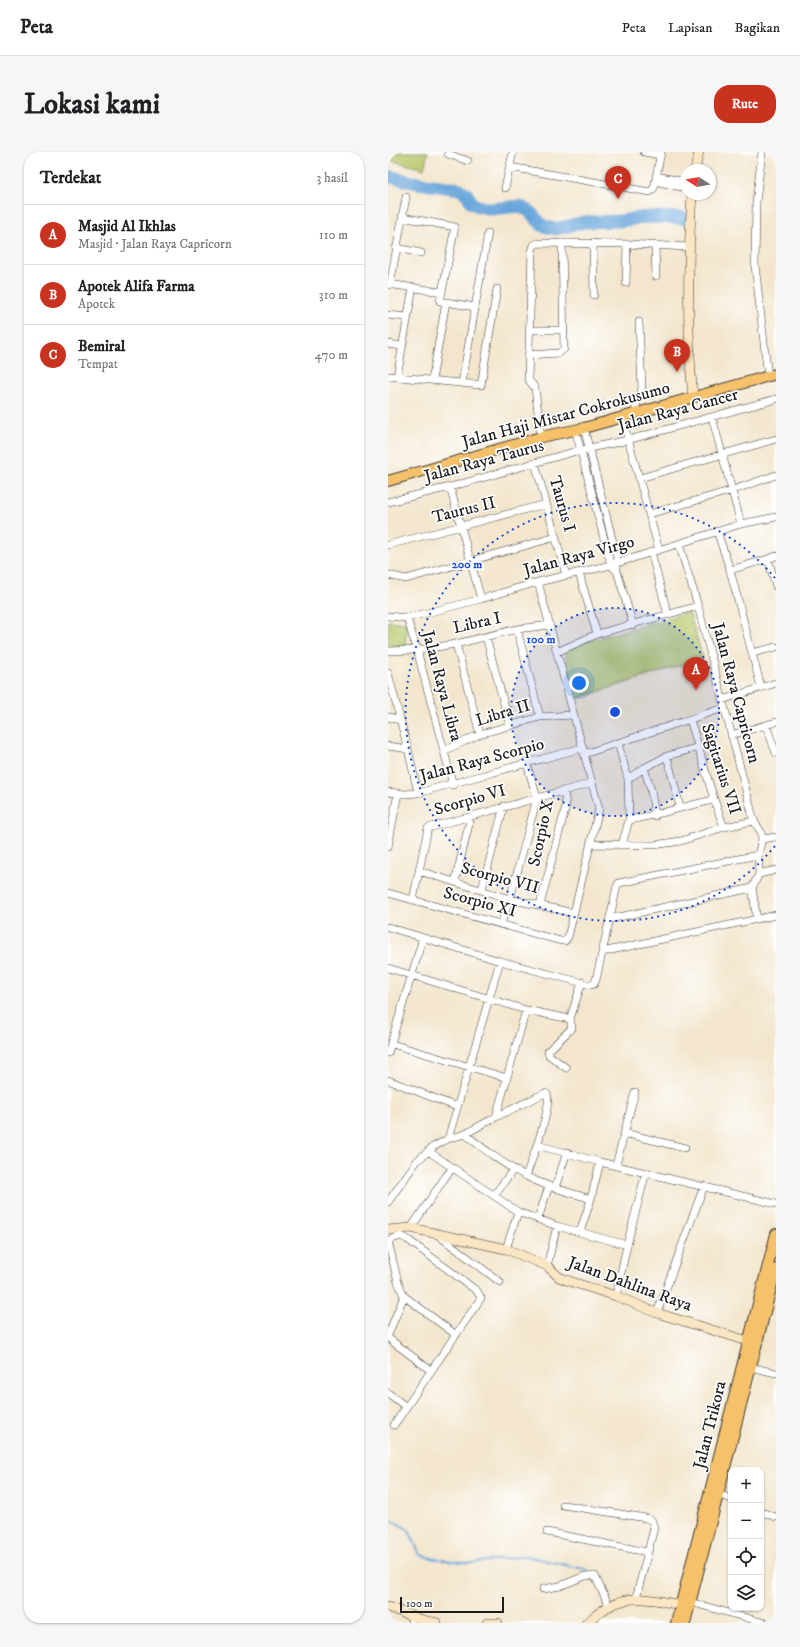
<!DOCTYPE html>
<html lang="id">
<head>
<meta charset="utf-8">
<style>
  body { margin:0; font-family:"IM FELL DW Pica",serif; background:#f6f6f6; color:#202124 }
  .controls { position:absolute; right:12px; bottom:12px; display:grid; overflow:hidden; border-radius:8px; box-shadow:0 1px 3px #0004 }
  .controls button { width:36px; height:36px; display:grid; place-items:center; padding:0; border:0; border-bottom:1px solid #e0e0e0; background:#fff; color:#202124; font:20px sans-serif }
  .compass { position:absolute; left:292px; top:12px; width:36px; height:36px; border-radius:50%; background:#fff; box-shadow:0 1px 3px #0004; rotate:281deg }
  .scale { position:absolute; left:12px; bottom:10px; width:104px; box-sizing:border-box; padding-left:4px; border:2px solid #1c1c1c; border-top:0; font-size:11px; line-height:14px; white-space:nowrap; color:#1c1c1c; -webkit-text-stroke:3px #fff; paint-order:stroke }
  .you { position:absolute; left:191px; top:531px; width:14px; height:14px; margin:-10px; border:3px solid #fff; border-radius:50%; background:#1a73e8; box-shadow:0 0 0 6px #1a73e833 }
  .badge { display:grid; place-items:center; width:26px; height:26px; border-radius:50%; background:#c8321e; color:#fff; font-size:13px; font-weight:700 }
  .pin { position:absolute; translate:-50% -33px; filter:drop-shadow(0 1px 2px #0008) }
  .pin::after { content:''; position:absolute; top:21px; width:14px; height:12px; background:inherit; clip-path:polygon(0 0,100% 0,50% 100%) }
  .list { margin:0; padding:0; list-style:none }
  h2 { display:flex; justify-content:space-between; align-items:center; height:52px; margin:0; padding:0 16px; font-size:17px }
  h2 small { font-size:13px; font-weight:400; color:#757577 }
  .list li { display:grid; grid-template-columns:26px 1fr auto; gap:12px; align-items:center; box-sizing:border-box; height:60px; padding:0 16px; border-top:1px solid #e0e0e0 }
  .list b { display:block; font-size:15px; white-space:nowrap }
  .list p { margin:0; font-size:13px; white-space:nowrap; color:#757577 }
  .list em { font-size:13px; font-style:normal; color:#757577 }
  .icon { flex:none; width:22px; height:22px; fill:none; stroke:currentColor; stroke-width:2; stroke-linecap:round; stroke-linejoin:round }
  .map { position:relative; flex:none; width:388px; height:1471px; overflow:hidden; border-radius:16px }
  header { display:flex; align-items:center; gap:24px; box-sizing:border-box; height:56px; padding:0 20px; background:#fff; border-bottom:1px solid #e0e0e0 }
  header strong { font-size:19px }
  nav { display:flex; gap:22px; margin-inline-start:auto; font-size:14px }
  .intro { display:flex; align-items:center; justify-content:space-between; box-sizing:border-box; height:96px; padding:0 24px }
  h1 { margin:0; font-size:28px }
  .button { padding:10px 18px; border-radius:16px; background:#c8321e; color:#fff; font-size:14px; font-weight:700 }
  main { display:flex; gap:24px; padding:0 24px }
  aside { flex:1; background:#fff; border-radius:16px; box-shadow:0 1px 3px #0004 }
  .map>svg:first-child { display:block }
  .green { fill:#b7c86c; stroke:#6a7244 }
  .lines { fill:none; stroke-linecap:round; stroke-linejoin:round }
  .stream { stroke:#69a6da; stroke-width:2 }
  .river { stroke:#69a6da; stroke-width:13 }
  .street-casing { stroke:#3c3a37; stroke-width:8 }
  .secondary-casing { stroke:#3c3a37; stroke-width:10 }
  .primary-casing { stroke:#3c3a37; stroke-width:12 }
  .street { stroke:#fff; stroke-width:7 }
  .secondary { stroke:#fbe6c4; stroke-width:9 }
  .primary { stroke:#f5c16b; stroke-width:10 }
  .ring { fill:none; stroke:#1d4ed8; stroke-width:2; stroke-dasharray:2 4 }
  .labels { text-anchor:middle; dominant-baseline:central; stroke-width:3.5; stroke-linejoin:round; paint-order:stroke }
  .street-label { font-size:17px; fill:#1c1c1c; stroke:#fff }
  .centre { fill:#1d4ed8; stroke:#fff; stroke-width:2 }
  .ring-label { font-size:12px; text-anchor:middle; font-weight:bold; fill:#1d4ed8; stroke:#fff; stroke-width:3.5; stroke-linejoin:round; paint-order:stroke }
</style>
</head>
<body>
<header>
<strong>Peta</strong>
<nav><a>Peta</a><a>Lapisan</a><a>Bagikan</a></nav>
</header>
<div class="intro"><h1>Lokasi kami</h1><a class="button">Rute</a></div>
<main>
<aside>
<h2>Terdekat<small>3 hasil</small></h2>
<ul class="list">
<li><span class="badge">A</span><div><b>Masjid Al Ikhlas</b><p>Masjid · Jalan Raya Capricorn</p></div><em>110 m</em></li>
<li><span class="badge">B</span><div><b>Apotek Alifa Farma</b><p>Apotek</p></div><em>310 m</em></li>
<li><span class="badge">C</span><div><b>Bemiral</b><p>Tempat</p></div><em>470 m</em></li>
</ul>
</aside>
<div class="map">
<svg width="388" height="1471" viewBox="0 0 388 1471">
  <rect width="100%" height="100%" fill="#fff"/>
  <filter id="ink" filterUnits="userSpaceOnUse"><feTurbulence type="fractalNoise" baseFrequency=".025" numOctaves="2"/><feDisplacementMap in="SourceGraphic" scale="8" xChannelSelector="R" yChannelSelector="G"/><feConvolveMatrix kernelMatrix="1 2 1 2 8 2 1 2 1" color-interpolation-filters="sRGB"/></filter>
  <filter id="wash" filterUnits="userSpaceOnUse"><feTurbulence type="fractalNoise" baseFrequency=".012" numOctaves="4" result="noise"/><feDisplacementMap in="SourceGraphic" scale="16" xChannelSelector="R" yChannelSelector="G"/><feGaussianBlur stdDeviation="0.9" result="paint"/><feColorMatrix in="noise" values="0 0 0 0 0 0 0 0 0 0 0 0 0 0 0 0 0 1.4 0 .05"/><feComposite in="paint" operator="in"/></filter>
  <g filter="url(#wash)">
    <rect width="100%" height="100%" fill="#f3e6cd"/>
    <!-- green -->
    <path class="green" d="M2 0H40L36 17 1 8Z
      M301 460 315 506 188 547 176 496Z
      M0 469 19 471 17 494 0 493Z"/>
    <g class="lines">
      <!-- stream -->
      <path class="stream" d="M0 1366 21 1378 32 1403 47 1407 83 1411 138 1404 200 1418"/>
      <!-- river -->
      <path class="river" d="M0 24 24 30 72 37 79 42 84 51 90 54 103 57 132 54 142 60 155 74 168 77 196 70 231 69 259 65 296 66"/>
    </g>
  </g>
  <g filter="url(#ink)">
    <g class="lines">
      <!-- street casing -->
      <g class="street-casing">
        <path id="street" d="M60 0V2L80 9
          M256 0 272 3
          M374 0 368 50 367 113 380 225
          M122 15 262 40 266 36 273 0
          M268 24 298 30
          M267 29 298 36
          M117 36 125 0
          M14 65 67 75 54 140
          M205 91 206 143
          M267 94 268 124
          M8 96 33 101
          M238 131 239 92
          M0 132 54 140 52 149 58 150 44 228
          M2 133 18 45
          M58 150 87 155
          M0 163 19 165
          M141 178H175
          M0 192 14 194
          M140 203 171 201 176 197 174 91
          M0 224 93 233 109 137
          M9 225 25 135
          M74 231 100 81
          M248 260C246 250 253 245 254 236L251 170
          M234 265 271 398
          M324 265 353 372
          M196 276 230 410 229 415
          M187 277 223 413 229 419 245 473
          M153 285 147 236 140 227 144 99 146 93 150 91 239 92 301 95
          M147 311 178 423
          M252 326 388 287
          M62 335 93 447
          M0 350 62 335 192 298 240 288 388 247
          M261 362 345 338 388 323
          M329 379 342 418 373 535
          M291 392 310 454 366 669 373 680 374 687 370 703 371 722 364 736 369 767
          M0 393 158 352
          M263 400 280 463
          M380 407 388 404
          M342 418 380 407 388 434
          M191 421 209 482
          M0 423 18 427 168 385
          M0 464 19 466 93 447 150 430 223 413 353 372 388 365
          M19 466 29 498 65 633
          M129 477 152 565
          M98 485 122 574
          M68 492 92 582
          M0 499 29 498 68 492 129 477 162 473
          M169 500 209 482 310 454
          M364 501 388 495
          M0 521 20 597 30 641
          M334 548 388 531
          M0 565 12 568
          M302 568C314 604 322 640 336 675
          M378 573 388 601
          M343 583 388 570
          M230 591 240 627 241 668 234 693
          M0 594 20 597
          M56 599 92 582 152 565 184 563
          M196 602 336 556
          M279 604 292 655
          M256 616 263 638 267 664
          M240 627 256 616 279 604 311 595
          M0 640 17 642 30 641 194 596
          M241 668C270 663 297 654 325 648
          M374 687 388 685
          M202 692 266 693 293 689 336 675 366 669
          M0 695 10 641
          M31 719 122 747 186 761
          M371 722 388 718
          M67 730 83 664
          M94 737 116 654
          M0 741 173 789H177L180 785 211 657 150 430
          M25 748 40 676 204 631
          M152 753 178 654 176 639
          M222 767 364 736
          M113 771 122 747 149 646 139 612
          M0 775 112 809 203 833 206 832 208 828 229 734 231 731 370 703
          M214 800 388 763
          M0 816 138 858 182 867
          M4 892 119 926
          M0 901 35 786
          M178 916 161 903 160 899 184 876 182 867 194 830
          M0 928 69 955
          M108 965 138 858
          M236 981 297 996
          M77 982C96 997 116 1013 138 1024 158 1035 181 1040 203 1047
          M60 987 112 809
          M149 993 212 1010
          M40 999 130 1060 169 1074 239 1093
          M228 1013 247 940
          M167 1036 179 1000
          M106 1043 126 1017
          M0 1050 29 1009 45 995 60 987 77 982 108 965 157 941 159 942C165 953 143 1010 138 1024
          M150 1067 161 1034
          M23 1076 58 1024 65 1016
          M192 1080 203 1047 212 1010 388 1052
          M50 1083 112 1130
          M1 1088 13 1084 19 1087 89 1139 93 1146 6 1273
          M0 1089 10 1130 16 1144 0 1183
          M118 1097 130 1060
          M159 1114 169 1074
          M16 1144 68 1183
          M228 1144 239 1093 258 1020
          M269 1161 316 1034
          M0 1186 42 1218
          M362 1215 388 1221
          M0 1241 17 1254
          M330 1342 343 1347
          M175 1353 258 1366 264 1369 266 1376 248 1446
          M373 1360 388 1365
          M159 1380 259 1400
          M155 1437 172 1434 197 1424H207L221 1454
          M302 1450 377 1471
          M23 1471 24 1463"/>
      </g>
      <!-- secondary casing -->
      <g class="secondary-casing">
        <path id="secondary" d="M307 18 311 0
          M304 42C300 109 298 178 305 245
          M0 1078 23 1076 118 1097 159 1114 171 1125 181 1129 228 1144 269 1161 360 1189
          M0 1455 34 1468 49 1471
          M99 1471H110
          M198 1471C205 1466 212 1459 220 1455 243 1441 268 1448 292 1453"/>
      </g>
      <!-- primary casing -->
      <g class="primary-casing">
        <path id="primary" d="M0 329 153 285 196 276 388 222
          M288 1471 388 1082
          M297 1471 388 1117"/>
      </g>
      <!-- street -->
      <use href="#street" class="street"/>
      <!-- secondary -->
      <use href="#secondary" class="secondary"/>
      <!-- primary -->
      <use href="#primary" class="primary"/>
    </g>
  </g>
  <!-- distance rings -->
  <circle cx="227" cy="560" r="104" fill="#1d4ed8" fill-opacity=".12"/>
  <g class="ring">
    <circle cx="227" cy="560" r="104"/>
    <path d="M387 694A209 209 0 1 1 387 426"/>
  </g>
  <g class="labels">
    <!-- street labels -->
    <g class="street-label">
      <text transform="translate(290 258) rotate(-15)">Jalan Raya Cancer</text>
      <text transform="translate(178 263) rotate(-15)">Jalan Haji Mistar Cokrokusumo</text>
      <text transform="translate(96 309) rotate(-15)">Jalan Raya Taurus</text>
      <text transform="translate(174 352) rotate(74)">Taurus I</text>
      <text transform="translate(76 358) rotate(-14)">Taurus II</text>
      <text transform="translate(191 404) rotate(-15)">Jalan Raya Virgo</text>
      <text transform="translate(89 471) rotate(-13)">Libra I</text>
      <text transform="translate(54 534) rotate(75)">Jalan Raya Libra</text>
      <text transform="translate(348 541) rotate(75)">Jalan Raya Capricorn</text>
      <text transform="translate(115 561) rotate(-17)">Libra II</text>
      <text transform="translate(94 608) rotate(-15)">Jalan Raya Scorpio</text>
      <text transform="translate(333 617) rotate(72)">Sagitarius VII</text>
      <text transform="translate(82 648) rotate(-16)">Scorpio VI</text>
      <text transform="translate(153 681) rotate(-78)">Scorpio X</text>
      <text transform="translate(112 726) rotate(15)">Scorpio VII</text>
      <text transform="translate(92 750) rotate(15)">Scorpio XI</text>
      <text transform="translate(242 1132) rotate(20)">Jalan Dahlina Raya</text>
      <text transform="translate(322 1273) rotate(-76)">Jalan Trikora</text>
    </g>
  </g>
  <circle cx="227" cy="560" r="6" class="centre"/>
  <g class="ring-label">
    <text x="79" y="416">200 m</text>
    <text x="153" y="491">100 m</text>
  </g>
</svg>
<div class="controls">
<button>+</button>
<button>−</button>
<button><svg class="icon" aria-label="locate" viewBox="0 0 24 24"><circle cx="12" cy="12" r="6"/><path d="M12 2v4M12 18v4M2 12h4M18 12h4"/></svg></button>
<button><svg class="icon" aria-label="layers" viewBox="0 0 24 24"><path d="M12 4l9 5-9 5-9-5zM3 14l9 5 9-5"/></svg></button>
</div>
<svg class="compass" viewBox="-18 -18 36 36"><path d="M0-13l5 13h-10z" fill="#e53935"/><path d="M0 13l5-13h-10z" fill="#757577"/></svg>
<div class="scale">100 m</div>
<div class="you"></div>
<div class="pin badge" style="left:308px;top:538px">A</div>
<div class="pin badge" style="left:289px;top:220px">B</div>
<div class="pin badge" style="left:230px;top:47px">C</div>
</div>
</main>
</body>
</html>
